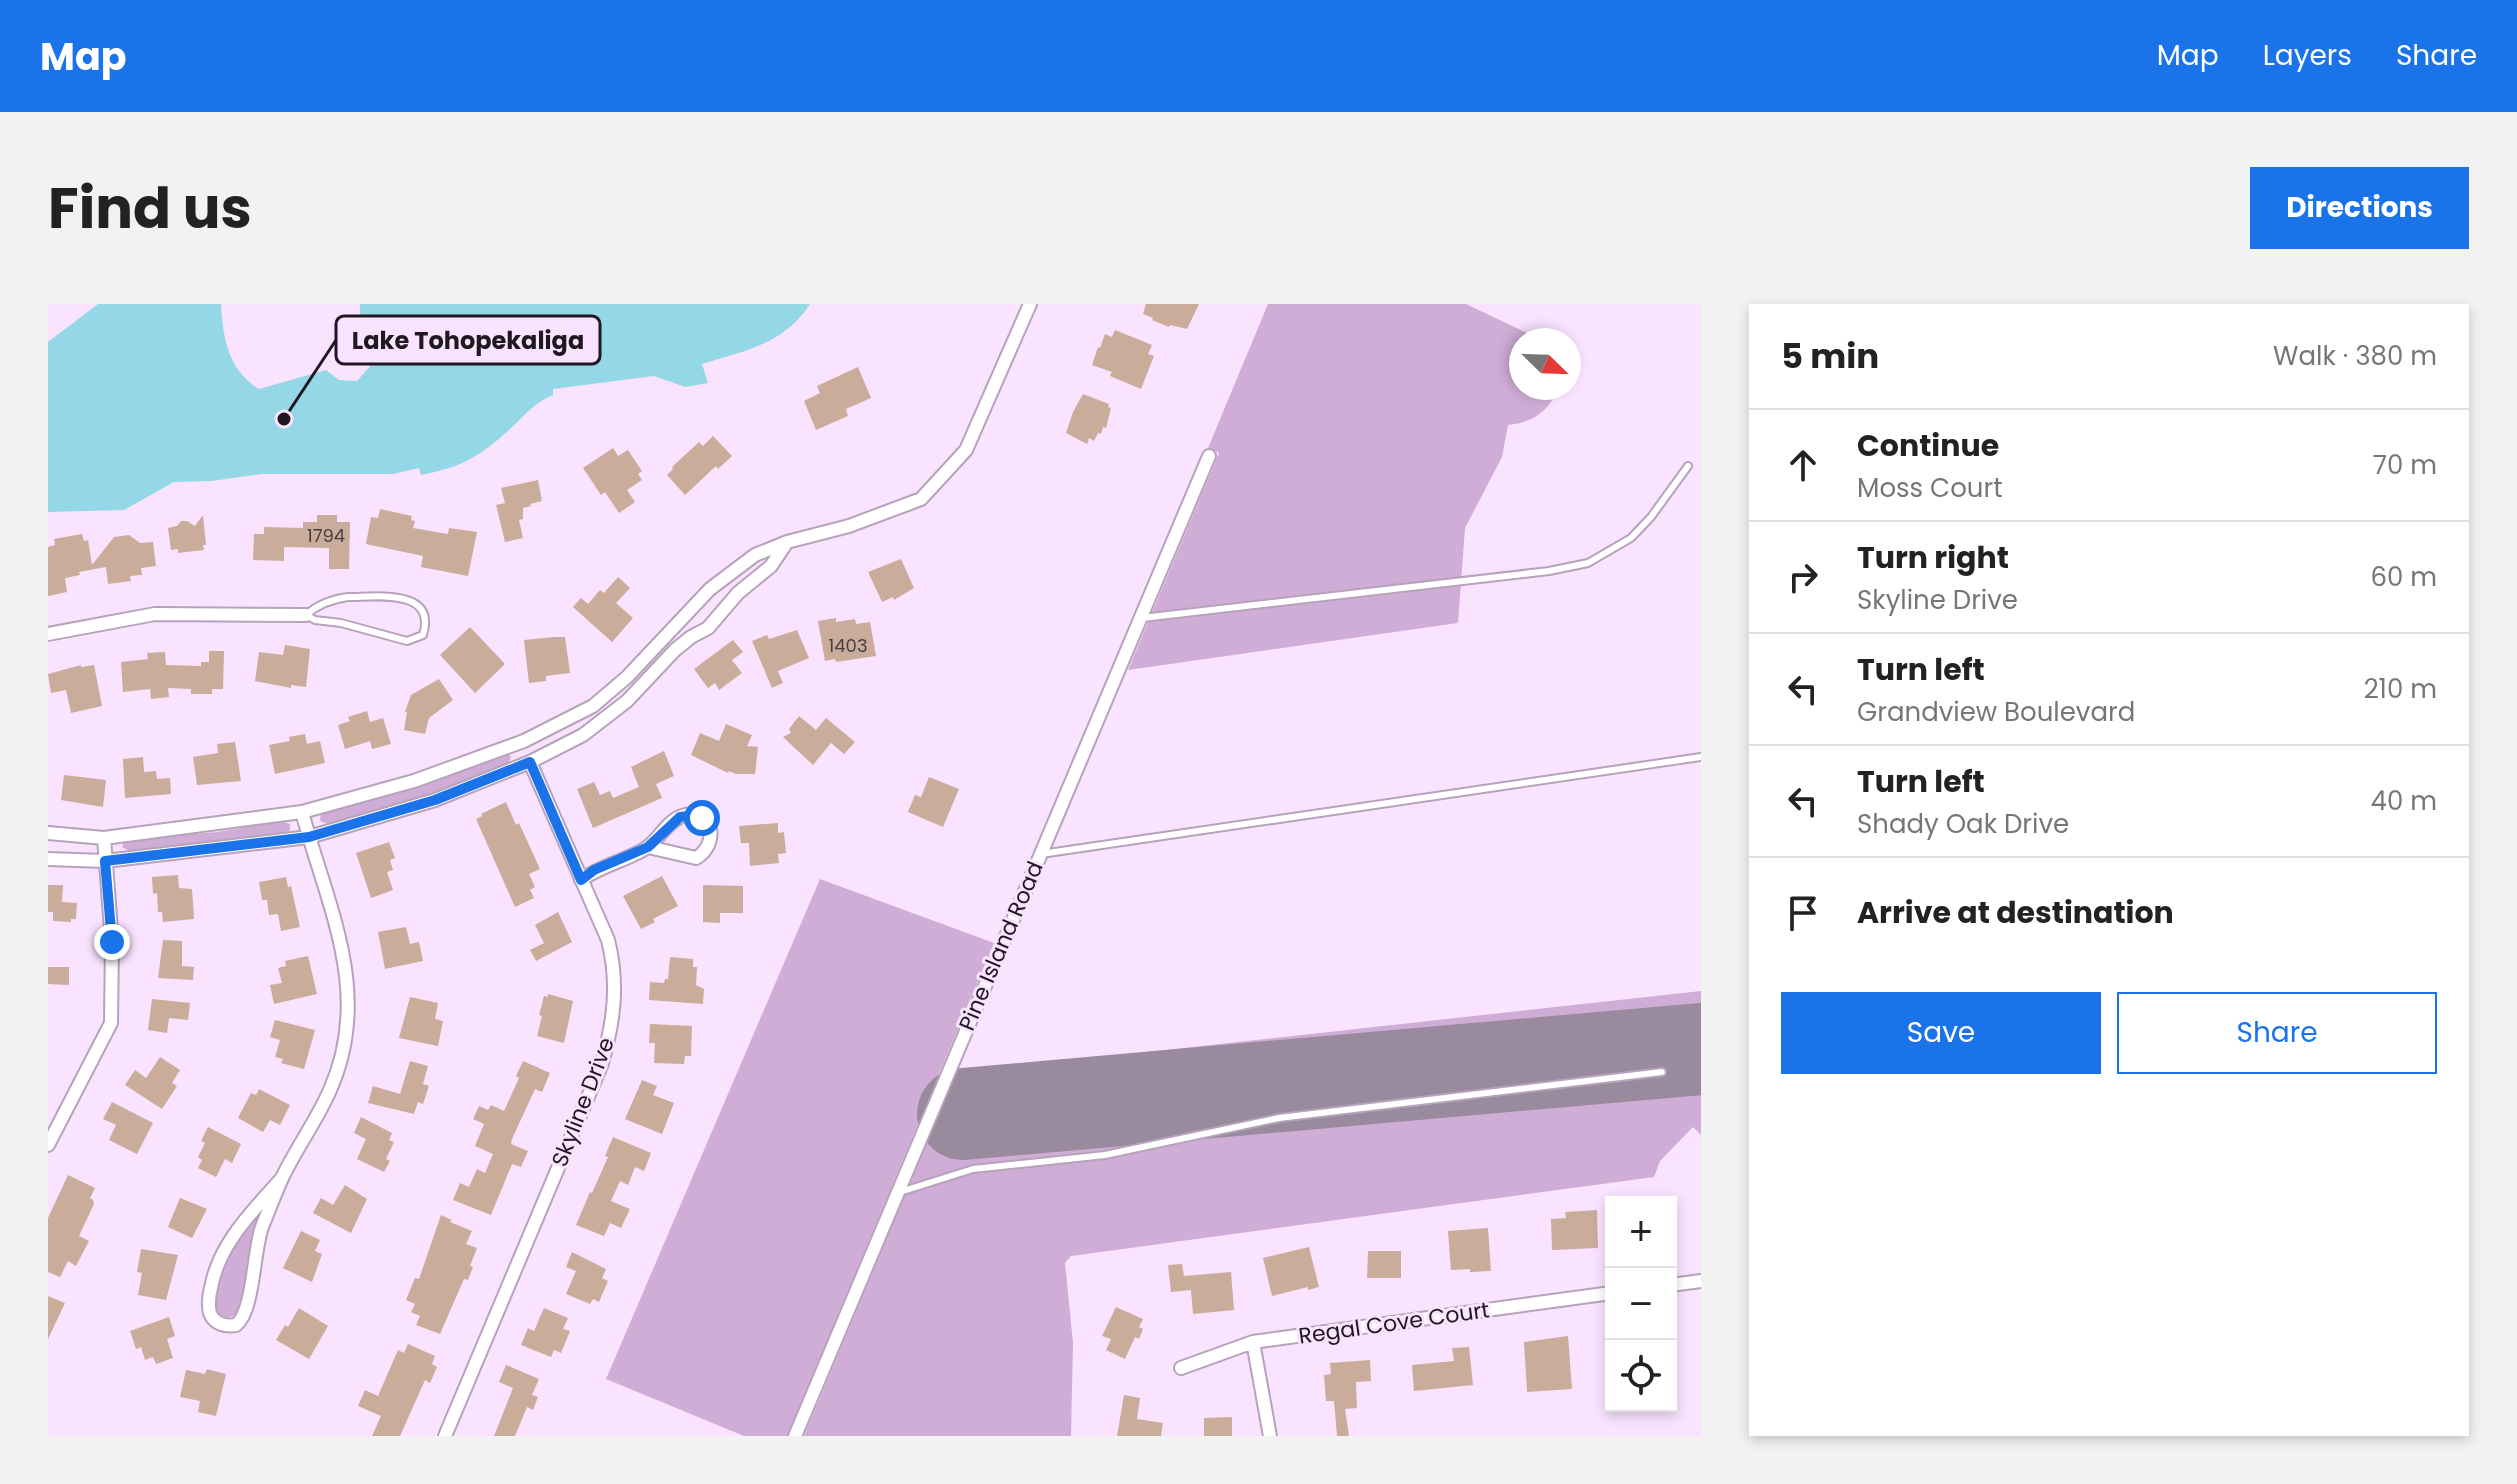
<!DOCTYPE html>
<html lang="en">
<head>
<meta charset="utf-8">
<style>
  body { margin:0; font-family:Poppins,sans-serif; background:#f2f2f2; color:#222 }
  .controls { position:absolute; right:24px; bottom:24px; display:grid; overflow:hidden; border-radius:0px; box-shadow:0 4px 12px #0003 }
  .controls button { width:72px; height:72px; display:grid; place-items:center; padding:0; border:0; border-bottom:2px solid #e0e0e0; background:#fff; color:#222; font:40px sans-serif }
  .compass { position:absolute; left:1461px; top:24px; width:72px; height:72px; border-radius:50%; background:#fff; box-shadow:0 4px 12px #0003; rotate:113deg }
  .stop { position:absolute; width:24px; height:24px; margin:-18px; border:6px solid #1a73e8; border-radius:50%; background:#fff }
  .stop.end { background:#1a73e8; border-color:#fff; box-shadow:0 2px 8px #0008 }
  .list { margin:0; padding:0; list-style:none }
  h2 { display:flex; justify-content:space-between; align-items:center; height:104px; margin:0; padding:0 32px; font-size:34px }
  h2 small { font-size:26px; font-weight:400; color:#767676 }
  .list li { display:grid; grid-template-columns:52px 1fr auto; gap:24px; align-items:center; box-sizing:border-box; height:112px; padding:0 32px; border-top:2px solid #e0e0e0 }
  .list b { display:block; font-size:30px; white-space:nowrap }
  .list p { margin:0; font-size:26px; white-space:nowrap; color:#767676 }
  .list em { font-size:26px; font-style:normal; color:#767676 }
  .actions { display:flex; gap:16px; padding:24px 32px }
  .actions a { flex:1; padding:18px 0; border:2px solid #1a73e8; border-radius:0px; text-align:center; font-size:28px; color:#1a73e8 }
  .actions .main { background:#1a73e8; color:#fff }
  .icon { flex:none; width:44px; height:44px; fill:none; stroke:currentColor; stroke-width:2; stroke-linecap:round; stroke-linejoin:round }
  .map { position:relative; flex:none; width:1653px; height:1132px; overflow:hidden; border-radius:0px }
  header { display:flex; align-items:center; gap:48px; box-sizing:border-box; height:112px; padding:0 40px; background:#1a73e8; color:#fff }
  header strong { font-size:38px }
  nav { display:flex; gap:44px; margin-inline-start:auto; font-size:28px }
  .intro { display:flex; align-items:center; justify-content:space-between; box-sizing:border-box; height:192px; padding:0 48px }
  h1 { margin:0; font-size:56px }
  .button { padding:20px 36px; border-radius:0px; background:#1a73e8; color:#fff; font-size:28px; font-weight:700 }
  main { display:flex; gap:48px; padding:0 48px }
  aside { flex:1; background:#fff; border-radius:0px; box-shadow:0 4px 12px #0003 }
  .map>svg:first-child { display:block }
  .green { fill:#d0add6 }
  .water { fill:#94d7e7 }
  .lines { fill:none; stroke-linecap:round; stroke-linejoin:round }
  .runway { stroke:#9a8a9e; stroke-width:92 }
  .building { fill:#caac9b }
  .lane-casing { stroke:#b7a2bb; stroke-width:10 }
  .street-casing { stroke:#b7a2bb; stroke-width:16 }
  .lane { stroke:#fff; stroke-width:6 }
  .street { stroke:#fff; stroke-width:12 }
  .route { stroke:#1a73e8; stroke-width:10 }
  .labels { text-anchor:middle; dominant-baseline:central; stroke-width:6; stroke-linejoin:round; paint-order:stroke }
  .number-label { font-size:18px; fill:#4a3d40 }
  .street-label { font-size:22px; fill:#1f1821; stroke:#fae3fe }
  .leader { fill:none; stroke:#1f1821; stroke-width:3 }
  .callout-dot { fill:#1f1821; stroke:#fae3fe; stroke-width:3 }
  .callout { fill:#fae3fe; stroke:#1f1821; stroke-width:3 }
  .callout-label { font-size:24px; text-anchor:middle; font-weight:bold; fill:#1f1821 }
</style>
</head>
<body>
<header>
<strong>Map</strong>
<nav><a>Map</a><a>Layers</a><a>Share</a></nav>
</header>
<div class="intro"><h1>Find us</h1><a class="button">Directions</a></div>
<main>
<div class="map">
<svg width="1653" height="1132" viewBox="0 0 1653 1132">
  <rect width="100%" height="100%" fill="#fae3fe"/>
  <!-- green -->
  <path class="green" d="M1220 0H1418L1477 28 1488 36H1473V84H1511C1499 108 1487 118 1460 121L1454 153 1417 224 1410 319 1080 366 1171 149 1160 144Z
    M457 449 463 452 461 460 371 495 280 520 272 517 273 509 277 506 375 481Z
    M234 517 242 520V526L238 529 136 545 81 547 74 543 77 536 169 528Z
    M772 575 946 639 739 1132H696L558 1075Z
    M1653 687V831L1645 823 1612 857 1606 873 1023 952 1017 959 1025 1039 1023 1132H756L908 769Z
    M214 906C213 919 205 934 203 948 200 964 201 982 197 998 192 1016 167 1021 165 998 163 969 193 924 214 906Z"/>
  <!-- water -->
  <path class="water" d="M50 0H173C175 34 180 66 211 85L278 66 291 76 309 77 331 52 335 41C330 31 319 32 314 22 312 16 312 6 312 0H762C736 40 697 47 654 60L660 79 637 83 606 72 505 85V91C487 98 475 113 461 126 430 154 413 163 373 171L371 164 345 170H214L164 177 126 178 76 206 0 208V38Z"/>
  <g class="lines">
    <!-- runway -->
    <path class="runway" d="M915 810 1653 745"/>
  </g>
  <!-- building -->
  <path class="building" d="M1098 0H1151L1139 25 1122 21 1121 23 1104 16 1105 14 1095 10Z
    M1067 26 1104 41 1100 50 1106 52 1093 85 1062 72 1064 68 1044 61 1050 43 1052 44 1057 30 1064 33Z
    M810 63 823 94 798 105 800 112 768 126 756 97 772 89 769 82Z
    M1035 90 1061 100 1060 103 1063 104 1058 124 1055 123 1053 130 1050 129 1046 137 1041 134 1039 140 1018 129 1025 108Z
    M665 132 684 152 670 165 668 162 637 191 619 171 625 165 624 163 651 138 655 142Z
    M565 144 570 152 580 146 594 167 590 170 594 176 579 186 587 198 571 209 557 188 553 191 535 164Z
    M490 176 494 197 482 200 483 202 475 204V215L471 216 475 234 457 238 448 201 457 199 453 184Z
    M332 205 364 212 363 216 367 217 365 224 400 230 401 224 429 228 420 272 373 263 375 252 318 240 323 213 330 214Z
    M155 211 158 241H155L156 246 130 249V245L123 246 120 224 129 222 133 217H139L147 222Z
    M269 211H289V218H302L301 265H281V244L236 243V257L205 256 206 230H216V223L255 224V218H269Z
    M34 230 36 237 40 236 44 261 66 233 81 231 92 239 105 238 108 262 93 264 94 271 82 272 83 277 60 280 58 263 31 268 32 271 17 274 19 288 0 292V243L7 241 6 235Z
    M853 255 866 284 846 296 845 293 834 298 820 268Z
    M570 273 582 284 568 299 585 314 564 338 525 303 533 294 540 300 552 286 556 289Z
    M788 314V318L807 315 808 320 822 318 828 352 788 358 787 355 777 357 770 317Z
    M422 323 457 360 427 389 392 351Z
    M749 326 761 354 730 367 735 379 724 384 704 337 719 331 721 335Z
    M506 333H517L522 369 498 372V377L481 379 476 336Z
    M685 336 695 348 684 356 694 369 671 386 667 379 660 384 646 365Z
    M237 341 262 345 258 383 243 381V384L207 377 211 348 235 351Z
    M161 347H176L175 385H164V390H143V385L120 384 121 393 103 395 102 385 75 388 73 358 100 355 99 349 117 348 118 361 153 362V358H161Z
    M33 361V363L46 361 54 402 23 409 18 386 3 389 0 370Z
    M391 375 405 396 381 414 377 430 356 426 359 408H357L363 391Z
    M319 407 322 418 335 414 343 440 324 445 322 437 297 445 290 421 302 417 300 413Z
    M751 412 768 426 778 414 807 438 796 450 783 439 765 461 735 433 743 429 741 425Z
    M678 420 704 431 699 442 710 443 707 470H688L681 467 680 469 643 451 652 429 671 437Z
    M257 430 259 440 272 437 277 459 227 470 221 441 242 437 241 433Z
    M187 438 193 477 149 481 145 453 170 449 169 440Z
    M616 447 626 472 608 480 614 494 545 524 529 485 546 478 552 491 562 487 565 494 591 483 583 463Z
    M95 453 96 468 108 467 109 475 122 474 123 490 77 494 75 455Z
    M16 471 58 476 55 503 13 496Z
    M881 473 911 485 895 523 860 508 867 491 873 493Z
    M458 498 468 521 471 519 492 565 481 570 487 583 482 586 486 594 467 603 428 515 434 512 433 510Z
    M730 519V529L736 528 738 549 730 550 731 559 702 562 701 539H693L691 522Z
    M341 538 347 554 342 556 345 566 339 568 345 586 323 594 308 549Z
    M130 571 131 584 144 585 146 615 115 618 114 608H110L109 589 105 590 104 573Z
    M614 572 630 602 605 615 607 618 593 625 575 592Z
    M238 573 240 583 243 582 252 623 233 627 230 610 221 611 219 596H214L211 578Z
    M0 581H15L14 598 29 599 28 615H23V618L5 617V608H0Z
    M655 581 695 582V609H672V619L655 618Z
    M510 608 524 638 488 657 482 646 496 639 487 621Z
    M358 623 362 640 371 638 375 657 337 665 330 628Z
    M115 636 134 637V662L146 663 145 676 110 674Z
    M260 652 269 690 226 700 222 681 234 679 230 664 238 662 237 657Z
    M622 653 645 655V663H649L648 681 656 685 655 700 601 696 602 678 616 679 617 675H620Z
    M0 663H21V681L0 680Z
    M500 690 525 697 516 739 489 732 494 712 491 711 496 692 500 693Z
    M362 693 390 699 387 715 395 717 390 742 351 734Z
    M104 695 142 699 140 716 121 714 119 729 100 726Z
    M227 716 267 726 256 765 233 759 235 755 227 753 232 736 222 733Z
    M602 720 644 722 643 752H637L636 760 606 759 607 739H601Z
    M112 753 132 766 124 779 129 782 114 805 77 781 87 766 98 774Z
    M362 757 380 762 375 780 381 782 375 800 370 798 366 810 320 799 325 782 352 790Z
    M475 757 502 769 494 788 487 785 464 835 463 840 480 847 473 863 464 860 443 911 405 896 412 879 421 883 429 865 437 869 445 850 427 842 436 820 425 815 431 802 440 806 443 801 456 807 471 774 468 772Z
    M594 776 609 782 605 791 626 799 614 830 577 815Z
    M211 785 242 801 232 821 222 816 215 828 190 814 203 789 208 791Z
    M64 798 105 819 89 850 61 836 68 821 55 815Z
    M313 813 344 829 341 836 346 838 338 855 342 857 336 868 309 855 318 835 306 829Z
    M160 823 193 840 184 859 177 855 168 873 150 864 154 856 150 853 157 839 153 837Z
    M565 833 603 849 596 867 587 863 580 881 572 877 563 897 582 905 573 924 562 919 556 932 528 921 542 888 544 889 560 853 557 852Z
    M20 871 47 884 42 894 45 896 46 900 31 932 41 937 28 962 20 957 12 973 0 968V914Z
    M297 881 319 895 303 929 265 909 273 894 285 901Z
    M132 894 159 905 144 934 120 923Z
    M1549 906 1550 944 1504 946 1503 915 1518 914 1517 908Z
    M393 911 404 916 402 918 424 927 418 940 429 944 422 962 425 963 420 976 416 975 392 1030 368 1021 372 1012 363 1008 367 1000 358 996 367 974 371 975Z
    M1440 924 1443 967 1422 968V965L1403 966 1400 927Z
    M253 927 272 936 267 947 274 950 264 978 235 964Z
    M1261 943 1271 983 1260 986V983L1224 992 1215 954Z
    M93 945 130 951 118 996 90 991 94 969 89 968Z
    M1320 947H1353V974H1319Z
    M524 948 558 965 554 974 560 977 551 998 545 995 542 1000 518 990 528 967 518 963Z
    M1134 960 1136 972 1183 968 1186 1006 1145 1010 1143 986 1123 988 1120 961Z
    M0 992 17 999 0 1035Z
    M1068 1003 1095 1015 1091 1023 1095 1025 1091 1035 1087 1033 1077 1055 1058 1046 1063 1035 1054 1032Z
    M251 1004 280 1022 261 1055 228 1036 237 1021 240 1023Z
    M496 1004 520 1014 515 1025 522 1027 513 1049 506 1046 503 1053 473 1041 480 1024 486 1027Z
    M121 1013 127 1032 119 1035 125 1054 108 1060 105 1053 97 1056 93 1043 88 1045 82 1027Z
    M1520 1032 1524 1085 1479 1088 1476 1038Z
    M360 1040 387 1052 384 1060 389 1063 382 1079 377 1076 352 1132H324L333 1112 310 1102 317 1086 330 1092 350 1046 356 1049Z
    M1421 1043 1425 1081 1366 1087 1364 1061 1406 1057 1404 1044Z
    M1322 1056 1323 1077 1308 1078 1309 1104 1297 1105 1301 1132H1289L1286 1097H1278L1276 1071 1283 1070 1282 1059Z
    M458 1061 491 1075 484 1091 490 1093 485 1106 479 1103 467 1132H446L465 1084 451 1078Z
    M159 1065 178 1070 168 1112 150 1108 152 1097 132 1093 138 1066 157 1070Z
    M1076 1091 1092 1094 1089 1115 1115 1119 1113 1132H1069Z
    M1184 1113V1132H1156V1114Z"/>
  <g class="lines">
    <!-- lane casing -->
    <g class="lane-casing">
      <path id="lane" d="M300 293C328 293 389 284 375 331L359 337 293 319 267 316 258 311C269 301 285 295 300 293Z
        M1094 314 1501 267 1540 259 1583 234 1603 213 1640 162
        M993 550 1653 453
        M852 888 925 865 1057 851 1231 814 1614 768"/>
    </g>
    <!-- street casing -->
    <g class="street-casing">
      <path id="street" d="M0 330 107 310 258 311
        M0 529 56 534 254 508 366 477 476 437 545 402 579 373 662 285 707 251 739 238 801 222 873 195 918 146 982 0
        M0 555 57 557 261 533 387 496 482 458 535 431 579 397 627 346 643 333 660 324 690 289 723 262 739 238
        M533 576C553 561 584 555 601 542 612 533 620 517 634 512 664 502 673 539 648 554L600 543
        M0 841 63 719 64 638 56 534
        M234 874C205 907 171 939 163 984 161 991 160 1002 162 1009 166 1020 178 1023 188 1021 206 1007 205 948 214 923 220 908 228 887 235 872 249 843 269 816 282 786 325 689 280 604 254 508
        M1623 981 1653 977
        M1205 1038 1222 1132
        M1133 1064 1205 1038 1563 989
        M397 1132 553 762C566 719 571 679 560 636L482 458
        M747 1132 1161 152"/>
    </g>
    <!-- lane -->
    <use href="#lane" class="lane"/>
    <!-- street -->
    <use href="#street" class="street"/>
  </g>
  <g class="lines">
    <!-- route -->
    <path class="route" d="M64 638 57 557 261 533 387 496 482 458 533 576 546 566 600 543 632 513 648 511 654 514"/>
  </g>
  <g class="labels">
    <!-- number labels -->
    <g class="number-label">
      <text x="278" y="231">1794</text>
      <text x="800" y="341">1403</text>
    </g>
    <!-- street labels -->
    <g class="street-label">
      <text transform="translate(953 642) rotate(-67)">Pine Island Road</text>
      <text transform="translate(535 798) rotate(-69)">Skyline Drive</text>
      <text transform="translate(1346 1019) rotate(-8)">Regal Cove Court</text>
    </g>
  </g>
  <!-- callouts -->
  <path class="leader" d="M236 115L288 36"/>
  <circle class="callout-dot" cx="236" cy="115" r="8"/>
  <rect class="callout" x="288" y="12" width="264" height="48" rx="8"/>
  <g class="callout-label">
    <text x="420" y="45">Lake Tohopekaliga</text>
  </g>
</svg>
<div class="controls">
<button>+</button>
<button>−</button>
<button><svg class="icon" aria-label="locate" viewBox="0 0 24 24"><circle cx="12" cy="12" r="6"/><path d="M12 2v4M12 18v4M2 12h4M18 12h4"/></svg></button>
</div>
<svg class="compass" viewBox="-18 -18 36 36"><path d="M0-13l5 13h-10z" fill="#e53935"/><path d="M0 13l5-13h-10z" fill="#767676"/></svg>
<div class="stop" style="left:654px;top:514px"></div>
<div class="stop end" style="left:64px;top:638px"></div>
</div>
<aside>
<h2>5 min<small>Walk · 380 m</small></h2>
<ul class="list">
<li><svg class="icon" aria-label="ahead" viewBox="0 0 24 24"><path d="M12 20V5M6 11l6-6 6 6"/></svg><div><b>Continue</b><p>Moss Court</p></div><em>70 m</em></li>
<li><svg class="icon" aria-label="right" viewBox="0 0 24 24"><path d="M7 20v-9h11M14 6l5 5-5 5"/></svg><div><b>Turn right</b><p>Skyline Drive</p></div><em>60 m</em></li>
<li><svg class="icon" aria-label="left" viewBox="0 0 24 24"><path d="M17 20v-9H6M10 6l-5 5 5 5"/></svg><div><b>Turn left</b><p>Grandview Boulevard</p></div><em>210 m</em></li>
<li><svg class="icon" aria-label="left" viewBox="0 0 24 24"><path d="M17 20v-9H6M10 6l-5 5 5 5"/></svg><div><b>Turn left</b><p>Shady Oak Drive</p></div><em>40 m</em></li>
<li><svg class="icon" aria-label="arrive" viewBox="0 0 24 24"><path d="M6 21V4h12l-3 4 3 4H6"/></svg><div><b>Arrive at destination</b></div></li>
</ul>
<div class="actions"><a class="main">Save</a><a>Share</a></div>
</aside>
</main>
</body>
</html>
